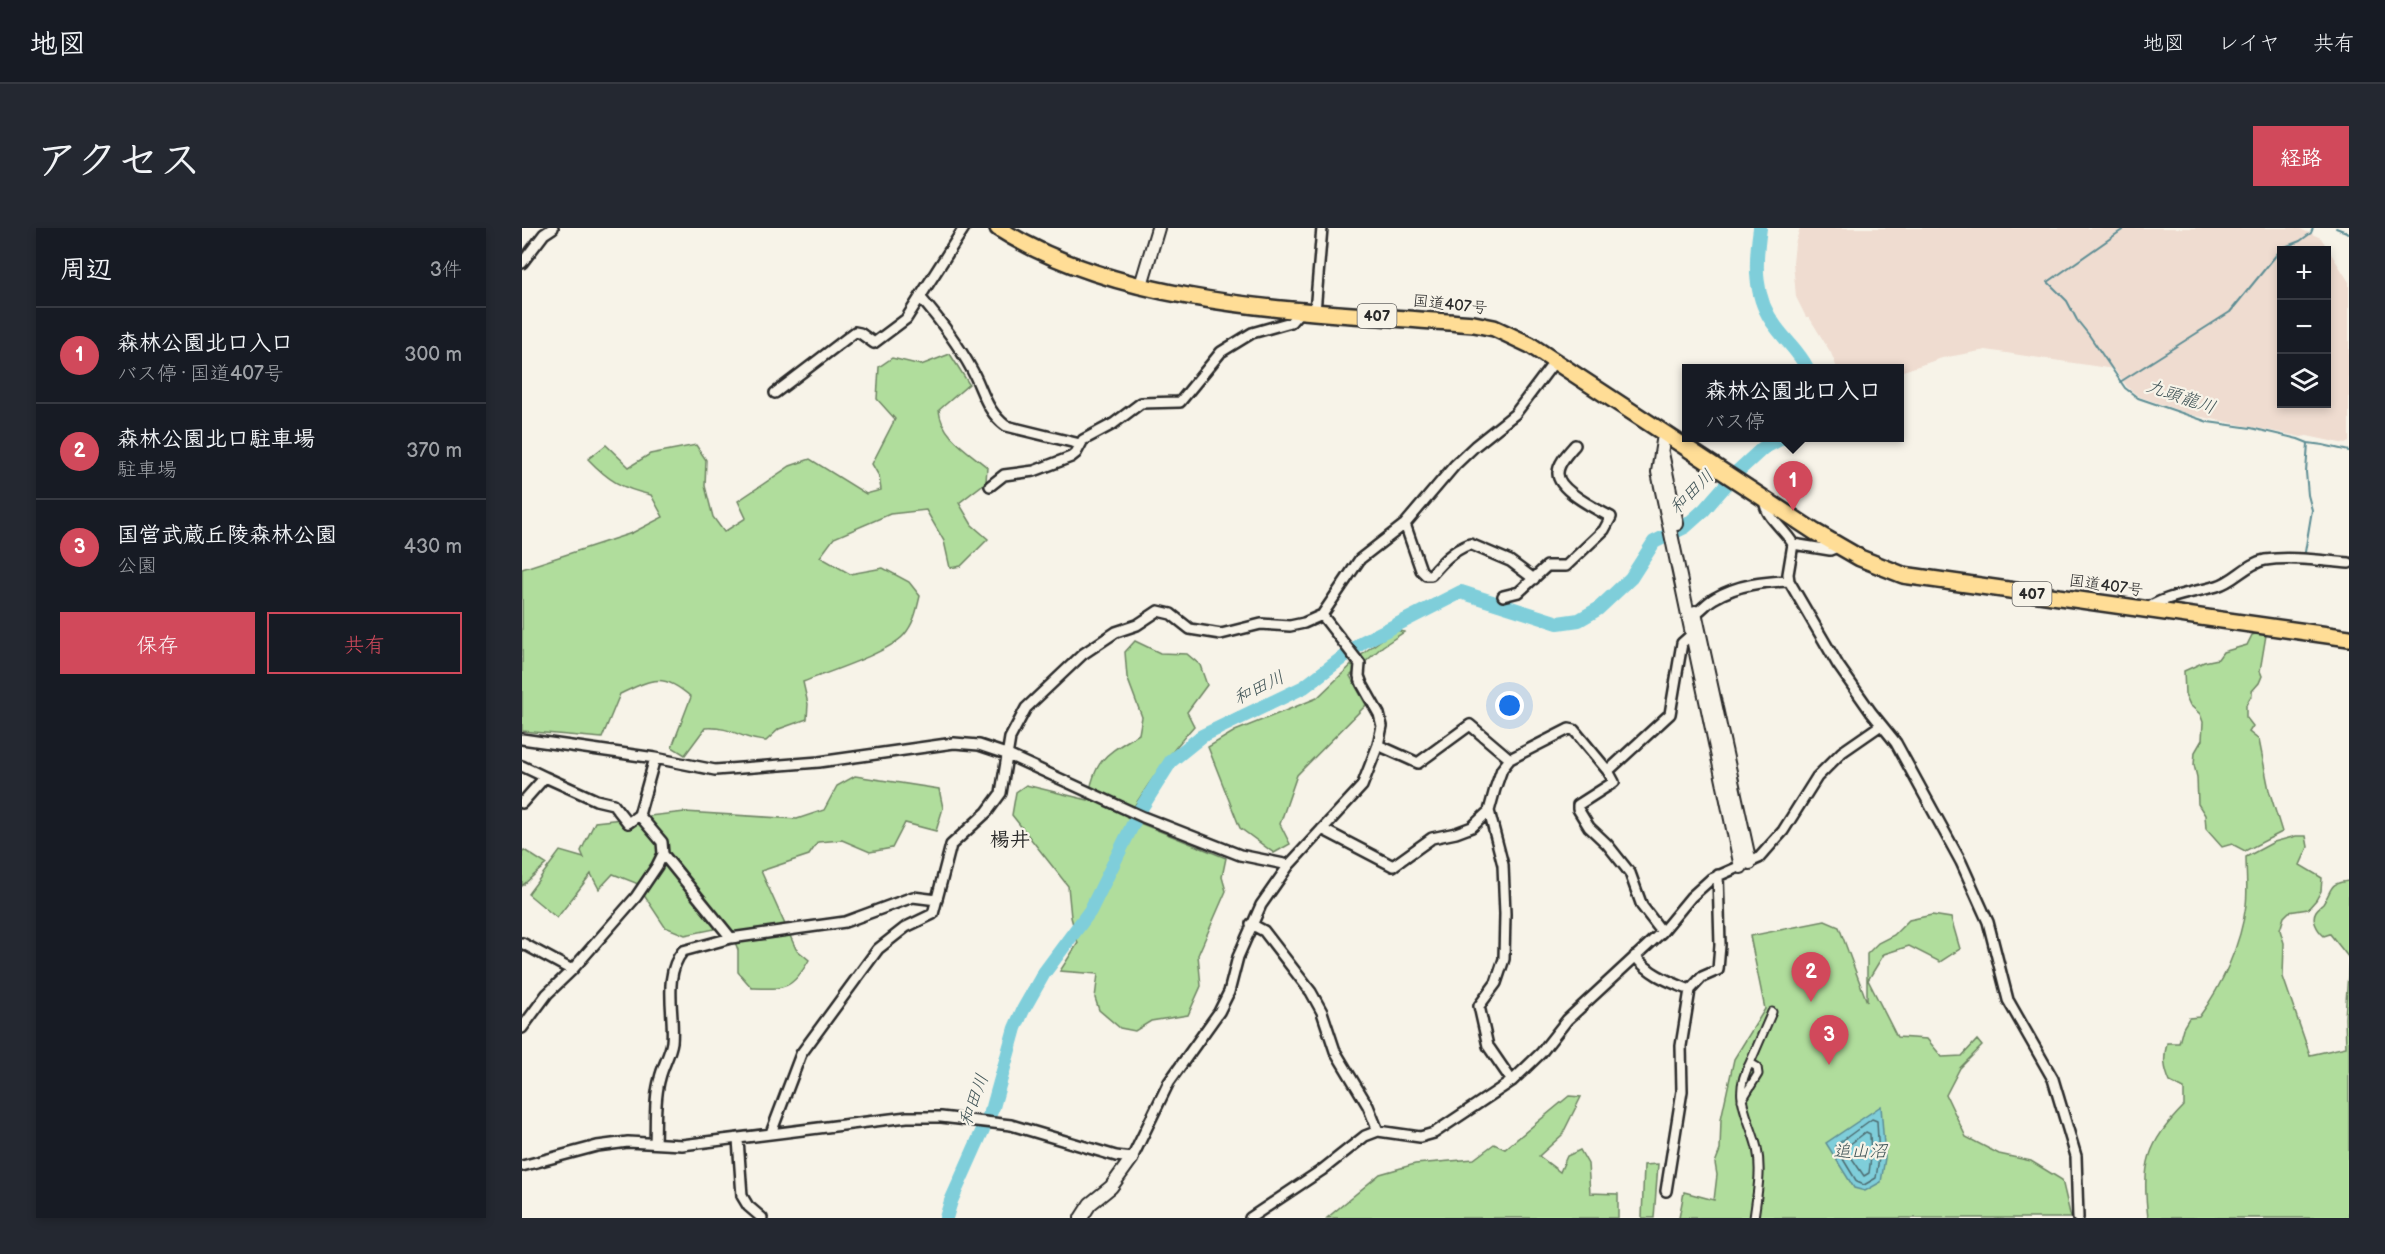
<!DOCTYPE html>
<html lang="ja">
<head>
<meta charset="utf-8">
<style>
  body { margin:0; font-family:"Balsamiq Sans","Klee One",sans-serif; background:#242831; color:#f1f3f6 }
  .controls { position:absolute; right:18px; top:18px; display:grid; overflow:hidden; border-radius:0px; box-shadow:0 3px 9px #0003 }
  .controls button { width:54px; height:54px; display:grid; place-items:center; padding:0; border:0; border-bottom:2px solid #363941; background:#171b24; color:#f1f3f6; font:30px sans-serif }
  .you { position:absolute; left:988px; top:478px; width:21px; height:21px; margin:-15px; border:4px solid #fff; border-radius:50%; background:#1a73e8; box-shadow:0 0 0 9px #1a73e833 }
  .badge { display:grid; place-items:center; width:39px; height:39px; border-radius:50%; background:#d1495b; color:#fff; font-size:20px; font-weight:700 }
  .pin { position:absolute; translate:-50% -50px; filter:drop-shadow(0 2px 3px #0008) }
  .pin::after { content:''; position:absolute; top:32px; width:21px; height:18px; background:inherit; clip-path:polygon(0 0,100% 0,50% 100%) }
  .popup { position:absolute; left:1160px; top:136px; width:222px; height:78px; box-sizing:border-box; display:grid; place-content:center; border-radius:0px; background:#171b24; filter:drop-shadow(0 2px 4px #0005); font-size:20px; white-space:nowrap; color:#9ea1a6 }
  .popup b { font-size:22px; color:#f1f3f6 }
  .popup::after { content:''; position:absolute; left:50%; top:100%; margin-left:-12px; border:12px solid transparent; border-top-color:#171b24 }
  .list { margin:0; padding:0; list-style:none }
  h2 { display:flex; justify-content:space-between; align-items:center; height:78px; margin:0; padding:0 24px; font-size:26px }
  h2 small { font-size:20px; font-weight:400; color:#9ea1a6 }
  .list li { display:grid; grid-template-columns:39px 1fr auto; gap:18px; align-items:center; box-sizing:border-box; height:96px; padding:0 24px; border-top:2px solid #363941 }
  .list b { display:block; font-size:22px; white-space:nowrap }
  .list p { margin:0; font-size:20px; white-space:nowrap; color:#9ea1a6 }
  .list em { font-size:20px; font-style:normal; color:#9ea1a6 }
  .actions { display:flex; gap:12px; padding:18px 24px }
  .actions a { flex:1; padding:14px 0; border:2px solid #d1495b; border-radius:0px; text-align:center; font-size:21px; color:#d1495b }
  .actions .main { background:#d1495b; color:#fff }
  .icon { flex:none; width:33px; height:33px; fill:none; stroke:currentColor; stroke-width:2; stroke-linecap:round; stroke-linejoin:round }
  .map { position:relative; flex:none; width:1827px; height:990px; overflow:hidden; border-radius:0px }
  header { display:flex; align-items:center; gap:36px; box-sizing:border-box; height:84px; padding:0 30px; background:#171b24; border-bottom:2px solid #363941 }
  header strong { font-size:28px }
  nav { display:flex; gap:33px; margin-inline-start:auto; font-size:21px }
  .intro { display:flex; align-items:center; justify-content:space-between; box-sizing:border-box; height:144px; padding:0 36px }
  h1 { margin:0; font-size:42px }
  .button { padding:15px 27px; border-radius:0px; background:#d1495b; color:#fff; font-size:21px; font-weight:700 }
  main { display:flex; gap:36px; padding:0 36px }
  aside { flex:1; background:#171b24; border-radius:0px; box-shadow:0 3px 9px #0003 }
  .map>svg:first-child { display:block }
  .built { fill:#efdcd0; fill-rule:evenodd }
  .green { fill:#b0dd9c; stroke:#6e8464; stroke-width:1.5 }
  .water { fill:#7fceda; stroke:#5d8d94; stroke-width:1.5 }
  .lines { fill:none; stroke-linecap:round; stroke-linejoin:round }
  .shore { stroke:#4d6c71; stroke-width:1.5 }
  .stream { stroke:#5d8d94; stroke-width:2 }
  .river { stroke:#7fceda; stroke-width:14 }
  .pedestrian-casing { stroke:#2b2b2b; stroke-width:11 }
  .minor-casing { stroke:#2b2b2b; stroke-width:14 }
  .tertiary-casing { stroke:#2b2b2b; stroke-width:16 }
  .trunk-casing { stroke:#2b2b2b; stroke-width:20 }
  .pedestrian { stroke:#f7f3e8; stroke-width:7 }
  .minor { stroke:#f7f3e8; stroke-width:9 }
  .tertiary { stroke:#f7f3e8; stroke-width:12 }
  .trunk { stroke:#ffdd96; stroke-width:15 }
  .labels { text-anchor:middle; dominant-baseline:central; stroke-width:4.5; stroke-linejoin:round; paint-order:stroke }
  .shield { fill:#f7f3e8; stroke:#686764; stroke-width:1.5 }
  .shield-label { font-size:15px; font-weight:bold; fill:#2b2b2b }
  .street-label { font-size:16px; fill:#2b2b2b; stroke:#f7f3e8 }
  .water-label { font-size:18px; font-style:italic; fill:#405457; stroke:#f7f3e8 }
  .quarter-label { font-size:20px; font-weight:bold; fill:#2b2b2b; stroke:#f7f3e8 }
</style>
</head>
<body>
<header>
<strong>地図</strong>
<nav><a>地図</a><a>レイヤ</a><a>共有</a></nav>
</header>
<div class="intro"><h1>アクセス</h1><a class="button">経路</a></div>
<main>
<aside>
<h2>周辺<small>3件</small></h2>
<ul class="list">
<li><span class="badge">1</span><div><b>森林公園北口入口</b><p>バス停 · 国道407号</p></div><em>300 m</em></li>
<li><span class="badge">2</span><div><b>森林公園北口駐車場</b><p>駐車場</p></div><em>370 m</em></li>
<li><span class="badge">3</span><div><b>国営武蔵丘陵森林公園</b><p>公園</p></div><em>430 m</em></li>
</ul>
<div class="actions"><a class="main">保存</a><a>共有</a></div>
</aside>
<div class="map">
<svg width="1827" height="990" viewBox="0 0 1827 990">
  <rect width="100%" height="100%" fill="#f7f3e8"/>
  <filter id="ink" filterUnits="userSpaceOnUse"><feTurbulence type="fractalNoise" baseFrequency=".0167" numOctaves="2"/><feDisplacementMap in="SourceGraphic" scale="12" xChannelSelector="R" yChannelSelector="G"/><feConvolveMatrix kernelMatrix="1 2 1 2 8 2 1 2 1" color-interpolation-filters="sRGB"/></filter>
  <g filter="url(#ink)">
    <!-- built -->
    <path class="built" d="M1278 0H1776L1799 10 1827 54V214L1823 216 1785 208 1779 209 1670 187 1616 168 1606 160 1592 141 1464 122 1420 130 1378 144V140H1315L1309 125 1287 89H1284L1274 69 1271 34 1273 16ZM1760 22H1804V176H1760Z"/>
    <!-- green -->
    <path class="green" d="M428 126 447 156 417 182C419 208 446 223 465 239L464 254 437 275 450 297 466 311 439 338 428 340 422 313 404 282 368 286 312 310 298 329 328 346 361 340 387 354 398 368C395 381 392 396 382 407 366 425 306 444 281 454L286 476 285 491 257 501 244 513C219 512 211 498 183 500L163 527 150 519 169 469C141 444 130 451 98 466L80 510 0 503V341L110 305 141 289 129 267C99 260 87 253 66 231L84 217 107 239 128 226 174 217 184 232 183 258 191 289 202 304 224 290 216 273 268 238 288 231 344 266 359 262 357 248 350 236 373 191 355 171 357 139 370 130 399 137Z
      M873 402 882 404 861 418 828 448 844 477 775 547 758 596 768 616 752 625 718 600 686 519 713 503 795 470 844 423Z
      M1736 405 1744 407 1738 443 1740 448 1737 455 1730 463V466L1724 477V489L1731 498 1727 504 1737 512 1747 562 1760 604 1723 623 1710 616 1700 619 1684 601 1683 587 1676 576 1675 549 1672 537 1673 524 1680 512 1681 494 1678 486 1668 477 1663 466 1662 443 1682 434 1696 431 1701 424 1725 417 1730 407Z
      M613 413 638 425 665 426 678 437 685 457 665 484 672 498C646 527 625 557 605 590L704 630 700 649 704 663 676 727 679 758 666 787 629 793 613 803 598 800 577 782 573 770 576 746 538 743 556 715 549 689 546 658 490 587 494 564 504 557 566 572C573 530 583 527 617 506L620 489 605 449 603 424Z
      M333 548 417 561 421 580 414 603 383 595 370 620 348 624 320 612 296 614 287 627 239 643 274 721 287 732C270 762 262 761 230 760L216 744V722L207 698 163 707 143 699 114 655 91 646 77 661 69 646 35 690 6 666 38 623 62 630 59 623 73 594 163 584 275 591 302 582 315 558Z
      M1774 608H1784L1786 619 1778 637 1800 650 1799 663 1794 672 1786 681 1767 684 1762 689 1758 702 1762 715 1761 749 1788 827 1824 819 1823 790 1827 730 1808 706 1802 708C1795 702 1789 691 1794 683 1796 680 1799 678 1801 676 1811 661 1806 655 1827 653V990H1626C1620 936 1624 917 1662 878V861L1648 854C1642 840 1641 831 1645 815H1657L1661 800 1667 790 1677 789C1700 758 1719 716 1724 677 1726 661 1724 645 1724 629L1752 614Z
      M2 622 24 636 0 658V624Z
      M1410 687 1429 690 1438 721 1418 734 1387 718 1362 726 1346 752 1375 809 1405 811 1420 829 1440 828 1455 812 1460 818 1438 840 1424 867 1444 909 1477 926 1509 933 1540 952 1549 990H1157L1162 964 1192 972 1195 947 1193 935 1198 922 1199 891 1212 831 1243 781 1228 708 1303 693 1317 699 1345 774V726L1356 715 1372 707 1387 692Z
      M1047 868 1059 869 1040 907 1017 928 1038 944 1045 928 1058 922 1066 936 1068 965 1096 966V990H805L858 946 893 936 952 931 972 916 983 921Z
      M1136 936 1132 990H1120L1122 937Z"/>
    <!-- water -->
    <path class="water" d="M1359 878 1363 930 1359 954 1343 963 1332 960 1304 915Z"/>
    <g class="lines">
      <!-- shore -->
      <path class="shore" d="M1350 891 1355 893 1357 930 1354 950 1342 957 1335 954 1313 918Z
        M1344 904 1348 906 1349 929 1347 945 1342 948 1323 920Z"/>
      <!-- stream -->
      <path class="stream" d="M1603 0 1526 54 1545 73 1555 92 1567 107 1603 160 1616 170 1686 194 1729 200 1776 211 1786 215 1784 244 1786 267 1790 282 1783 324
        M1814 0 1827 5
        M1598 154 1708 84 1760 20 1778 13 1789 5 1791 0
        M1786 215 1801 217 1827 223"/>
      <!-- river -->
      <path class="river" d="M1238 0C1233 35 1231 70 1254 99 1264 113 1278 125 1285 140
        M424 990 429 973 471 879 493 800 501 782 522 745 568 683 618 582 649 533 680 508 782 459 841 414 939 364 1036 395 1057 392 1076 381 1109 350 1132 314 1163 299 1182 282 1216 243 1241 220 1260 210"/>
      <!-- pedestrian casing -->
      <g class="pedestrian-casing">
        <path id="pedestrian" d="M1228 835 1250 784
          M1220 872 1236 846 1235 839 1228 835C1209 869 1227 887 1235 920 1240 943 1235 967 1232 990"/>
      </g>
      <!-- minor casing -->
      <g class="minor-casing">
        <path id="minor" d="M0 35 22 6 31 0
          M398 69C417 91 436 116 450 142 461 162 464 183 484 198L558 216
          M793 84 800 0
          M253 165 333 104 338 105 352 115 384 91 442 0
          M468 258 482 247 512 243 549 229 554 225 561 212 591 196 619 175 658 174 699 124 730 105 769 94 775 87 777 81
          M1242 273C1245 291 1262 300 1271 316L1308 322 1318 318
          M883 296 899 342 904 347H909C921 333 930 323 948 316L988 333 1012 351
          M1271 316 1266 346 1267 353 1316 437 1349 484 1374 515 1439 634 1466 694 1486 772 1531 851 1554 928 1556 990
          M981 368 997 364 1025 338H1044L1082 302 1089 289C1076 282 1035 262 1036 245 1036 235 1047 224 1053 217
          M1625 382C1633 370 1679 363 1695 358 1713 353 1725 335 1743 332 1770 328 1800 333 1827 335
          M1171 387C1179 383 1185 374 1193 370 1217 356 1241 354 1267 353
          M0 511 133 530 193 542 297 534 432 515 457 517 484 526 621 589 718 627 767 637
          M856 517 896 535 948 497 988 531
          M0 538 23 549 0 575
          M1086 543 1092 554 1056 577V581L1067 599 1085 616 1108 645 1120 678 1140 704
          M23 549 74 572 91 576 106 595 117 587
          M800 601 871 638 910 610 934 605 950 599 967 583
          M141 626 209 710
          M729 696 742 703 789 764 800 784 813 823 846 878 856 903
          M0 715 50 742
          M1113 728C1128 747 1146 753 1168 762
          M0 800 25 766 50 742 114 669 135 638 141 626 140 614 117 587 133 530
          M990 853 966 818 957 778 974 755 982 731 983 686 981 637 967 583 973 561 980 541 988 531 1047 501 1052 502 1086 543 1148 486 1160 415 1169 407
          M249 905 279 826 356 721 384 699 411 686 429 617 465 584 479 565 488 510 504 480 561 426 594 404 615 397 636 383 649 386 668 401 699 406 739 396 768 398 782 395 800 387 838 331 883 296 933 237 953 218 993 186 1033 133
          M216 911 220 968 226 978 240 990
          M133 915C134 894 132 870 138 850 141 837 148 827 150 814 153 785 140 748 161 723L209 710 323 694 391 669 415 672
          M0 938 75 918 106 914 160 917 385 889H419L489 897 594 928 610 930 647 854 697 784 707 764 716 729 739 677 767 637 840 558 856 517 860 498 857 486 840 456 837 448 838 436 800 387
          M1144 963 1160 863 1159 818 1168 762 1180 749 1196 742 1198 717 1196 647
          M728 990 800 942 843 908 856 903 898 909 912 905 990 853 1019 825 1045 792 1140 704 1169 669 1189 651 1237 630 1261 603 1295 549 1320 524 1359 497"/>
      </g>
      <!-- tertiary casing -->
      <g class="tertiary-casing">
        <path id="tertiary" d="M619 57 636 0
          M1142 207 1136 244 1219 639
          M1140 225 1155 296
          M1173 384 1228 635
          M559 990 568 976 589 959 610 930"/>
      </g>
      <!-- trunk casing -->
      <g class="trunk-casing">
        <path id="trunk" d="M476 0C607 84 801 83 952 96L972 100 1008 117 1293 304 1338 330 1381 347 1827 410"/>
      </g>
      <!-- pedestrian -->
      <use href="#pedestrian" class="pedestrian"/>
      <!-- minor -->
      <use href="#minor" class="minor"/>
      <!-- tertiary -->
      <use href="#tertiary" class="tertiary"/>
      <!-- trunk -->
      <use href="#trunk" class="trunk"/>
    </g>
  </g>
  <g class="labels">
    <!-- shield labels -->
    <g class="shield">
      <rect x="835.5" y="76" width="39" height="24" rx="4.5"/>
      <rect x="1490.5" y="354" width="39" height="24" rx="4.5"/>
    </g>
    <g class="shield-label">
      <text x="855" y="88">407</text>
      <text x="1510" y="366">407</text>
    </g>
    <!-- street labels -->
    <g class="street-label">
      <text transform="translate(928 77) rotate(6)">国道407号</text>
      <text transform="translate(1584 358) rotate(8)">国道407号</text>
    </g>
    <!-- water labels -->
    <g class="water-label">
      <text transform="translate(1659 169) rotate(19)">九頭龍川</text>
      <text transform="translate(1170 264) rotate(-45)">和田川</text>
      <text transform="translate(737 460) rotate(-26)">和田川</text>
      <text transform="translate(452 872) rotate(-70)">和田川</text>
      <text x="1338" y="923">追山沼</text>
    </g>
    <!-- quarter labels -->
    <g class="quarter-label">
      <text x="488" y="612">楊井</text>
    </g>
  </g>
</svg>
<div class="controls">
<button>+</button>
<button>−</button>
<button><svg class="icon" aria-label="layers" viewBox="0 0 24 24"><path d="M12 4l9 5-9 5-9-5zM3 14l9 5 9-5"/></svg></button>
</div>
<div class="you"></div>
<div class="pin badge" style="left:1271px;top:283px">1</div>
<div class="popup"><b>森林公園北口入口</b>バス停</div>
<div class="pin badge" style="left:1289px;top:774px">2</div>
<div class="pin badge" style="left:1307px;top:837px">3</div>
</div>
</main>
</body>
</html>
